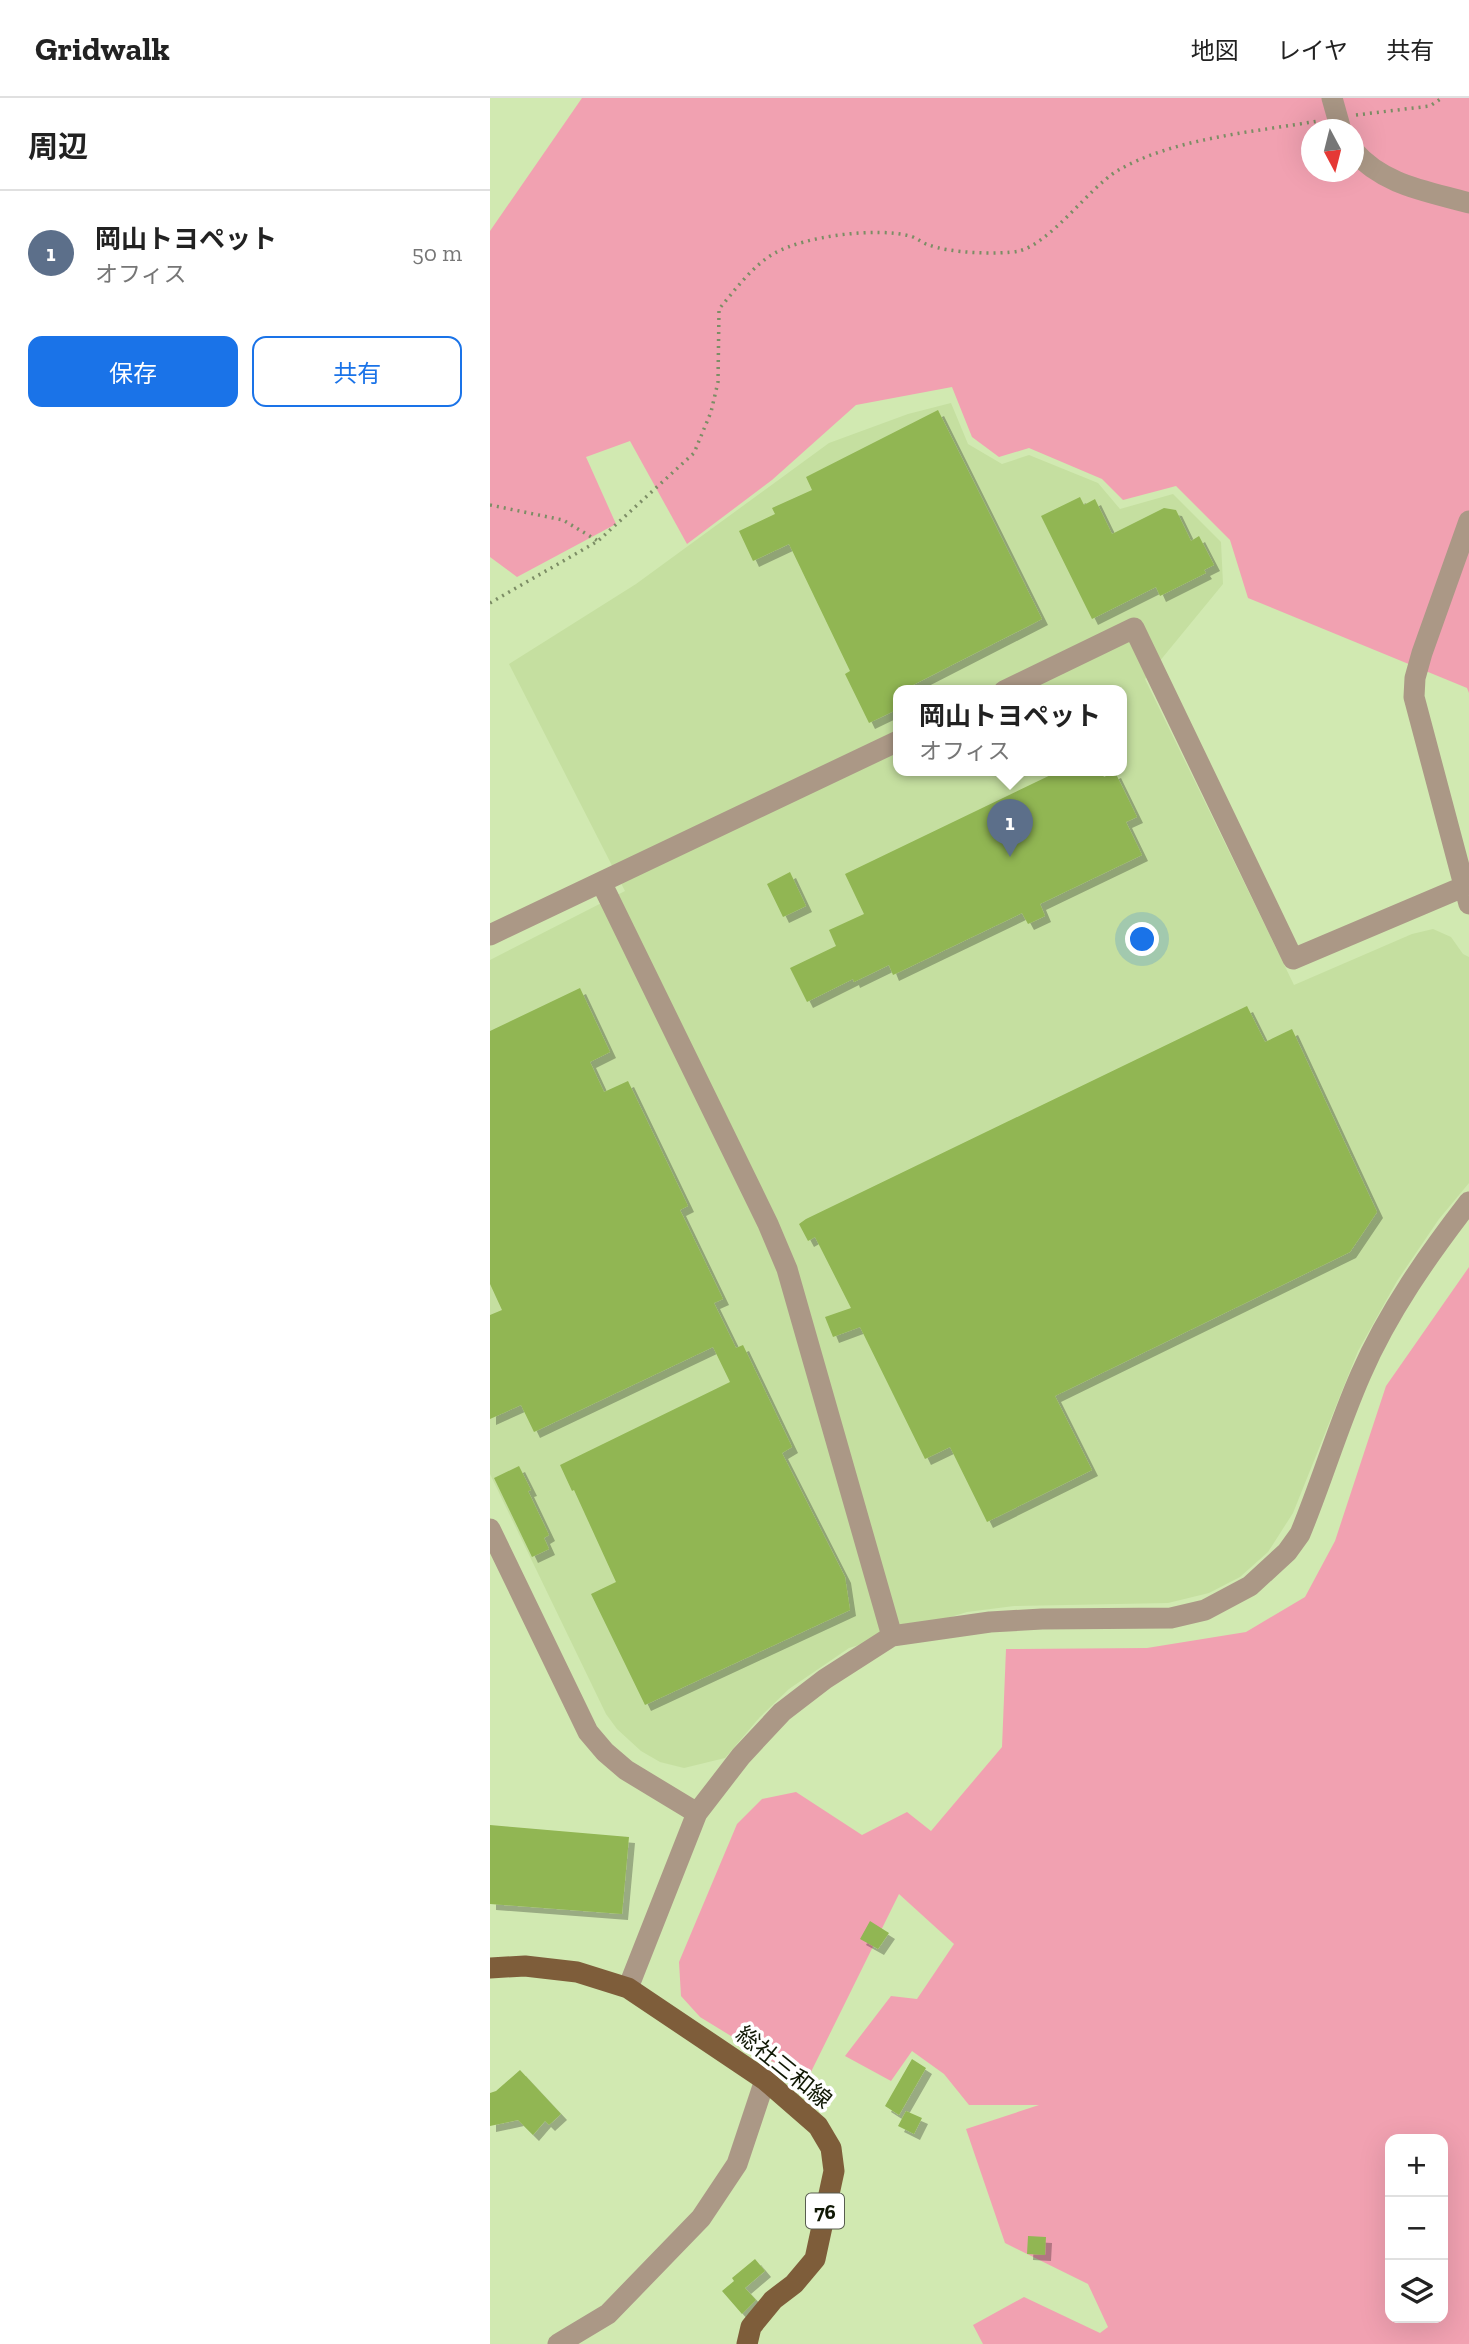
<!DOCTYPE html>
<html lang="ja">
<head>
<meta charset="utf-8">
<style>
  body { margin:0; font-family:"Zilla Slab","Noto Sans JP",serif; background:#f2f2f2; color:#222 }
  .controls { position:absolute; right:21px; bottom:21px; display:grid; overflow:hidden; border-radius:14px; box-shadow:0 7px 28px #0002 }
  .controls button { width:63px; height:63px; display:grid; place-items:center; padding:0; border:0; border-bottom:2px solid #e0e0e0; background:#fff; color:#222; font:35px sans-serif }
  .compass { position:absolute; left:811px; top:21px; width:63px; height:63px; border-radius:50%; background:#fff; box-shadow:0 7px 28px #0002; rotate:173deg }
  .you { position:absolute; left:653px; top:842px; width:24px; height:24px; margin:-18px; border:5px solid #fff; border-radius:50%; background:#1a73e8; box-shadow:0 0 0 10px #1a73e833 }
  .badge { display:grid; place-items:center; width:46px; height:46px; border-radius:50%; background:#1a73e8; color:#fff; font-size:23px; font-weight:700 }
  .pin { position:absolute; translate:-50% -58px; filter:drop-shadow(0 2px 4px #0008) }
  .pin::after { content:''; position:absolute; top:37px; width:24px; height:21px; background:inherit; clip-path:polygon(0 0,100% 0,50% 100%) }
  .popup { position:absolute; left:403px; top:587px; width:234px; height:91px; box-sizing:border-box; display:grid; place-content:center; border-radius:14px; background:#fff; filter:drop-shadow(0 2px 5px #0005); font-size:23px; white-space:nowrap; color:#767676 }
  .popup b { font-size:26px; color:#222 }
  .popup::after { content:''; position:absolute; left:50%; top:100%; margin-left:-14px; border:14px solid transparent; border-top-color:#fff }
  .list { margin:0; padding:0; list-style:none }
  h2 { display:flex; justify-content:space-between; align-items:center; height:91px; margin:0; padding:0 28px; font-size:30px }
  h2 small { font-size:23px; font-weight:400; color:#767676 }
  .list li { display:grid; grid-template-columns:46px 1fr auto; gap:21px; align-items:center; box-sizing:border-box; height:126px; padding:0 28px; border-top:2px solid #e0e0e0 }
  .list b { display:block; font-size:26px; white-space:nowrap }
  .list p { margin:0; font-size:23px; white-space:nowrap; color:#767676 }
  .list em { font-size:23px; font-style:normal; color:#767676 }
  .actions { display:flex; gap:14px; padding:21px 28px }
  .actions a { flex:1; padding:16px 0; border:2px solid #1a73e8; border-radius:14px; text-align:center; font-size:24px; color:#1a73e8 }
  .actions .main { background:#1a73e8; color:#fff }
  .icon { flex:none; width:38px; height:38px; fill:none; stroke:currentColor; stroke-width:2; stroke-linecap:round; stroke-linejoin:round }
  .map { position:relative; flex:none; width:979px; height:2246px; overflow:hidden }
  header { display:flex; align-items:center; gap:42px; box-sizing:border-box; height:98px; padding:0 35px; background:#fff; border-bottom:2px solid #e0e0e0 }
  header strong { font-size:33px }
  nav { display:flex; gap:38px; margin-inline-start:auto; font-size:24px }
  main { display:flex }
  aside { flex:1; background:#fff }
  .map>svg:first-child { display:block }
  .built { fill:#c5dfa0; fill-rule:evenodd }
  .green { fill:#f1a1b1; fill-rule:evenodd }
  .building { fill:#91b653; filter:url(#shadow) }
  .lines { fill:none; stroke-linecap:round; stroke-linejoin:round }
  .path { stroke:#7c8d65; stroke-width:3.5; stroke-dasharray:2 5; stroke-linecap:butt }
  .street { stroke:#ab9886; stroke-width:21 }
  .primary { stroke:#7e5d3a; stroke-width:21 }
  .labels { text-anchor:middle; dominant-baseline:central; stroke-width:7; stroke-linejoin:round; paint-order:stroke }
  .shield { fill:#fff; stroke:#585d4f; stroke-width:2 }
  .shield-label { font-size:21px; font-weight:bold; fill:#101804 }
  .street-label { font-size:23px; fill:#101804; stroke:#fff }
</style>
</head>
<body>
<header>
<strong>Gridwalk</strong>
<nav><a>地図</a><a>レイヤ</a><a>共有</a></nav>
</header>
<main>
<aside>
<h2>周辺<small></small></h2>
<ul class="list">
<li><span class="badge" style="background:#5c6f8a">1</span><div><b>岡山トヨペット</b><p>オフィス</p></div><em>50 m</em></li>
</ul>
<div class="actions"><a class="main">保存</a><a>共有</a></div>
</aside>
<div class="map">
<svg width="979" height="2246" viewBox="0 0 979 2246">
  <defs>
    <filter id="shadow"><feDropShadow dx="6" dy="6" stdDeviation="0" flood-color="#0004"/></filter>
  </defs>
  <rect width="100%" height="100%" fill="#d1e9b1"/>
  <!-- built -->
  <path class="built" d="M461 305 478 346 512 366 539 357 608 385 630 411 683 396 731 444 733 486 655 581 804 887 922 836 943 831 961 839 973 856 979 859V1085L949 1121 907 1183 868 1253 803 1415 778 1454 750 1479 719 1495 678 1505 524 1508 477 1514 359 1550 299 1591 270 1619 235 1660 194 1670 170 1664 151 1653 127 1631 116 1616 0 1376V862L135 793 19 566 146 486 339 345 418 316ZM408 593H632V673H408Z"/>
  <!-- green -->
  <path class="green" d="M92 0H979V595L977 590 758 500 740 442 686 388 633 402 612 381 539 350 509 359 482 339 462 289 366 307 282 382 197 446 140 343 96 359 126 426 27 479 0 459V133ZM822 32H864V74H822Z
    M979 1169V2246H493L483 2227 534 2199 610 2235 618 2229 598 2186 515 2145 476 2031 549 2007H479L454 1976 422 1953 401 1983 355 1958 401 1898 427 1901 464 1846 409 1796 316 1984 210 1919 191 1898 189 1864 247 1726 272 1701 306 1694 372 1737 417 1714 441 1733 512 1649 516 1551 657 1550 756 1534 815 1499 845 1443 896 1288ZM900 2041H953V2220H900Z"/>
  <!-- building -->
  <path class="building" d="M448 312 552 521 423 587 426 593H408V611L379 625 355 576 360 573 299 446 263 463 249 433 285 416 282 410 322 392 316 379Z
    M590 399 594 407 605 401 622 436 674 410 686 412 701 443 709 438 724 467 714 472 716 475 670 498 666 489 602 521 551 418Z
    M569 673H611L614 679 625 674 647 719 636 724 652 757 550 806 555 818 538 826 532 815 403 877 399 867 364 884 363 881 317 904 300 870 346 848 339 832 374 816 355 776Z
    M300 774 316 808 293 819 277 786Z
    M90 890 120 954 100 964 114 994 138 983 198 1108 190 1112 233 1201 224 1205 246 1250 253 1247 302 1349 292 1355 355 1479 360 1512 155 1607 101 1496 126 1484 84 1392 82 1393 70 1367 240 1284 223 1249 44 1334 31 1307 0 1321V1217L12 1212 0 1186V933Z
    M757 908 775 944 802 931 887 1114 860 1154 565 1298 602 1372 497 1424 460 1349 435 1361 370 1229 343 1239 335 1219 361 1210 325 1139 318 1143 309 1126 316 1121Z
    M29 1368 41 1392 38 1393 59 1437 54 1440 59 1451 42 1459 4 1380Z
    M0 1727 139 1739 132 1816 0 1806Z
    M380 1823 399 1835 388 1851 370 1841Z
    M422 1961 436 1970 409 2017 395 2008Z
    M30 1972 71 2016 59 2027 55 2023 43 2037 28 2022 0 2028V1995L6 1993Z
    M416 2013 432 2020 424 2036 408 2028Z
    M538 2138 556 2139 555 2157 537 2156Z
    M265 2161 275 2173 255 2190 266 2202 252 2216 232 2193 244 2183 242 2180Z"/>
  <g class="lines">
    <!-- path -->
    <path class="path" d="M866 17 940 8 952 0
      M0 407 73 422 108 443
      M0 505 108 443 204 355 221 314 228 284 229 211C245 192 263 167 285 155 315 138 387 129 420 138 427 140 432 145 439 147 459 155 508 157 529 153 561 145 599 90 627 73 683 40 764 34 828 23"/>
    <!-- street -->
    <path class="street" d="M842 0 851 32
      M864 53C893 87 937 93 979 105
      M979 423 932 555 925 580 924 599 979 806
      M514 593 644 530 803 861 973 789
      M112 786 278 1126 297 1171 402 1538
      M0 837 408 643
      M0 1431 98 1634 115 1654 136 1672 207 1715
      M138 1890 207 1715 251 1658 292 1614 335 1581 402 1538 500 1524 552 1521 681 1520 715 1512 760 1488 797 1454 810 1436C832 1383 848 1328 871 1276 898 1214 938 1157 979 1104
      M68 2246 118 2216 211 2120 247 2066 275 1982"/>
    <!-- primary -->
    <path class="primary" d="M0 1870 35 1868 87 1874 138 1890 275 1982 328 2028 341 2050 344 2073 325 2161 304 2186 283 2202 261 2229 257 2246"/>
  </g>
  <g class="labels">
    <!-- shield labels -->
    <rect class="shield" x="316" y="2095.5" width="38" height="35" rx="5"/>
    <g class="shield-label">
      <text x="335" y="2113">76</text>
    </g>
    <!-- street labels -->
    <g class="street-label">
      <text transform="translate(294 1969) rotate(39)">総社三和線</text>
    </g>
  </g>
</svg>
<div class="controls">
<button>+</button>
<button>−</button>
<button><svg class="icon" aria-label="layers" viewBox="0 0 24 24"><path d="M12 4l9 5-9 5-9-5zM3 14l9 5 9-5"/></svg></button>
</div>
<svg class="compass" viewBox="-18 -18 36 36"><path d="M0-13l5 13h-10z" fill="#e53935"/><path d="M0 13l5-13h-10z" fill="#767676"/></svg>
<div class="you"></div>
<div class="pin badge" style="left:520px;top:759px;background:#5c6f8a">1</div>
<div class="popup"><b>岡山トヨペット</b>オフィス</div>
</div>
</main>
</body>
</html>
